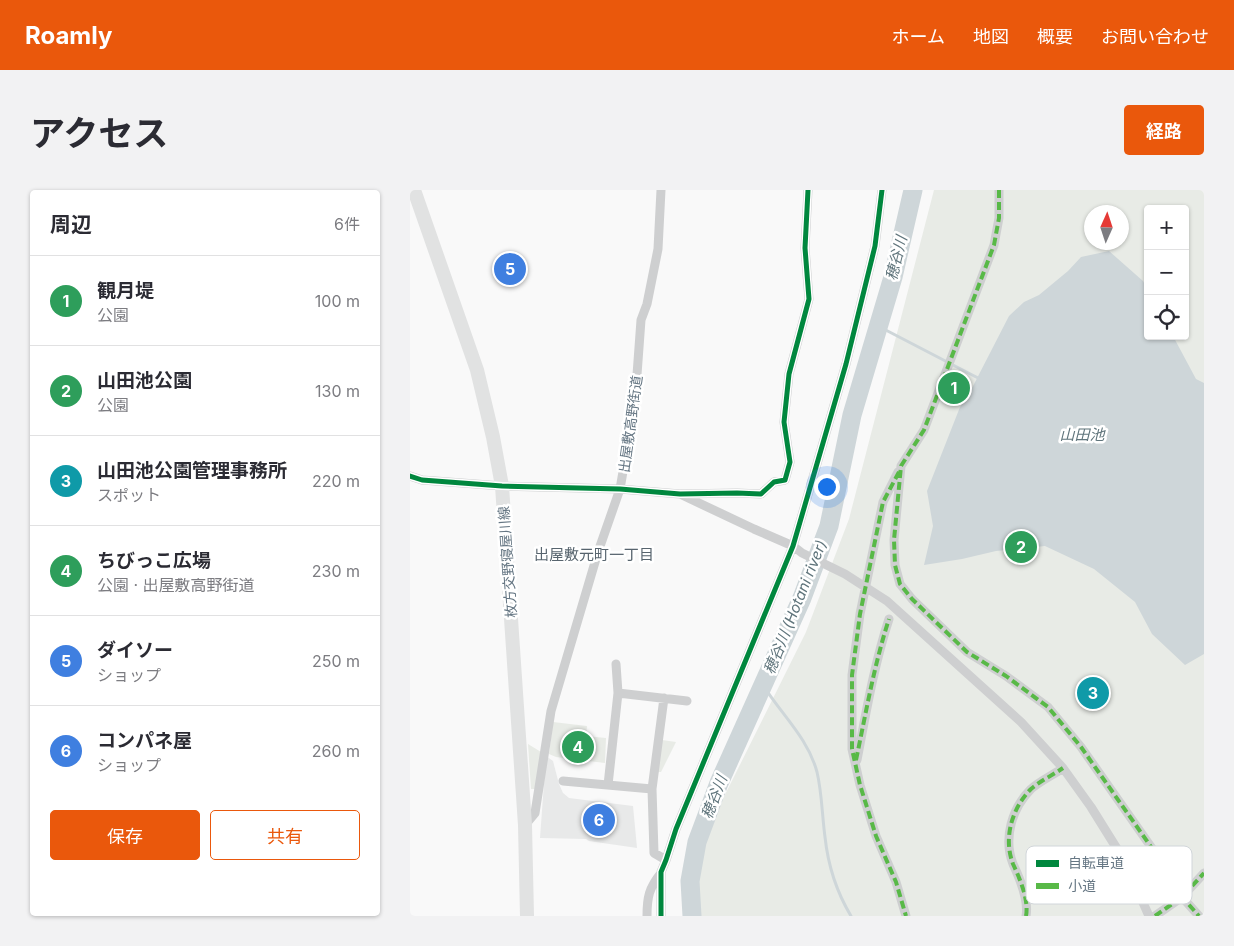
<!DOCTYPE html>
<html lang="ja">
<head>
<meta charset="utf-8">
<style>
  body { margin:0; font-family:Inter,"Noto Sans JP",sans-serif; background:#f2f2f3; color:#2b2b33 }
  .controls { position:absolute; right:15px; top:15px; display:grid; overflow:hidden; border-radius:5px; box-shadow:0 1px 4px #0004 }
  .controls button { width:45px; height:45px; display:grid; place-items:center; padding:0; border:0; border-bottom:1px solid #e1e1e2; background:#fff; color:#2b2b33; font:25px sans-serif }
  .compass { position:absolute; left:674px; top:15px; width:45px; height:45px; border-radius:50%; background:#fff; box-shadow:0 1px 4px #0004; rotate:3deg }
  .you { position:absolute; left:416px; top:296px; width:18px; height:18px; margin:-12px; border:4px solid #fff; border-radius:50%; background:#1a73e8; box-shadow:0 0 0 8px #1a73e833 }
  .badge { display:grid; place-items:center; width:32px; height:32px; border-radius:50%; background:#ea580c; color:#fff; font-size:16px; font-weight:700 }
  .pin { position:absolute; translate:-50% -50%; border:2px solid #fff; box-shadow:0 1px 5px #0006 }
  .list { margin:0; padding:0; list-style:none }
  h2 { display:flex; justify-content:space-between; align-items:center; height:65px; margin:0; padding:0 20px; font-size:21px }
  h2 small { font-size:16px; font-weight:400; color:#7c7c81 }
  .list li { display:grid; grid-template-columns:32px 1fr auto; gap:15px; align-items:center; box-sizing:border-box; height:90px; padding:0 20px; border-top:1px solid #e1e1e2 }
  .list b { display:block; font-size:19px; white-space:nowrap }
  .list p { margin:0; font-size:16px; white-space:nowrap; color:#7c7c81 }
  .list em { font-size:16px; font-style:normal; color:#7c7c81 }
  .actions { display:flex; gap:10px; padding:15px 20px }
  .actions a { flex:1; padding:11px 0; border:1px solid #ea580c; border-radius:5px; text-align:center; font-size:18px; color:#ea580c }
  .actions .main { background:#ea580c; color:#fff }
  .icon { flex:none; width:28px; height:28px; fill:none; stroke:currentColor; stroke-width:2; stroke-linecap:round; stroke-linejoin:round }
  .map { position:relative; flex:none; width:794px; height:726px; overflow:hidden; border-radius:5px }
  header { display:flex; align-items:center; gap:30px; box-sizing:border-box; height:70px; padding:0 25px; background:#ea580c; color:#fff }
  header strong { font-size:24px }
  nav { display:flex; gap:28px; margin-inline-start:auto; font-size:18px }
  .intro { display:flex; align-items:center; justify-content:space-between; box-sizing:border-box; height:120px; padding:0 30px }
  h1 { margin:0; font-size:35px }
  .button { padding:12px 22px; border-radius:5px; background:#ea580c; color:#fff; font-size:18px; font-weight:700 }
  main { display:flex; gap:30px; padding:0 30px }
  aside { flex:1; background:#fff; border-radius:5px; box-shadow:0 1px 4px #0004 }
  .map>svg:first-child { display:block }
  .built { fill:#e8e9e9 }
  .green { fill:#e8ebe6; fill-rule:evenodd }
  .water { fill:#ced6d9 }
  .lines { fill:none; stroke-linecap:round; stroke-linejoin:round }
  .stream { stroke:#ced6d9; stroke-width:3 }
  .river { stroke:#ced6d9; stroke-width:19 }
  .street { stroke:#cecfd0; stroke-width:9 }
  .primary { stroke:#e1e2e2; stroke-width:14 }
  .quiet { stroke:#58b947; stroke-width:4; stroke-dasharray:8 4; stroke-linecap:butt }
  .cycleway-casing { stroke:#fff; stroke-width:8 }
  .cycleway { stroke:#00873e; stroke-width:5 }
  .labels { text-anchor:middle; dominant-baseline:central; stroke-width:5; stroke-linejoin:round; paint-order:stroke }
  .street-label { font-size:14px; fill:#657683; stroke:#fff }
  .water-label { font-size:15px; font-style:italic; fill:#60757c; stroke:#fff }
  .neighbourhood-label { font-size:15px; fill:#57646e; stroke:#fff }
  .key { fill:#fff; stroke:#d1d6da; stroke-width:1 }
  .key-label { font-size:14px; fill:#657683 }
</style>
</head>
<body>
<header>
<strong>Roamly</strong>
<nav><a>ホーム</a><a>地図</a><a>概要</a><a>お問い合わせ</a></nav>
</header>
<div class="intro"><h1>アクセス</h1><a class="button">経路</a></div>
<main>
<aside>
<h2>周辺<small>6件</small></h2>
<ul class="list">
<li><span class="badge" style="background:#2e9e5b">1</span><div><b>観月堤</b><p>公園</p></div><em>100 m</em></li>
<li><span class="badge" style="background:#2e9e5b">2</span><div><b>山田池公園</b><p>公園</p></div><em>130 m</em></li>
<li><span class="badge" style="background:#0f9aa8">3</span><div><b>山田池公園管理事務所</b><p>スポット</p></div><em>220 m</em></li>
<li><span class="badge" style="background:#2e9e5b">4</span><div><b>ちびっこ広場</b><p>公園 · 出屋敷高野街道</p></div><em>230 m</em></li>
<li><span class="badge" style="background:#3f7fe0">5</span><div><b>ダイソー</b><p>ショップ</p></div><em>250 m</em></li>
<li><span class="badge" style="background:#3f7fe0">6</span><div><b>コンパネ屋</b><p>ショップ</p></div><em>260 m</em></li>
</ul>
<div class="actions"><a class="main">保存</a><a>共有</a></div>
</aside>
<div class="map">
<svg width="794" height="726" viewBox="0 0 794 726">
  <rect width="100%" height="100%" fill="#f9f9f9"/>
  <!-- built -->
  <path class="built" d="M136 566 143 571 149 594 153 603 159 608 223 616 227 658 179 651 176 649 130 648Z"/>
  <!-- green -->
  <path class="green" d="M524 0H794V726H287C282 699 288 673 294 647L396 442 439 329ZM738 19H775V146H738ZM682 22H712V52H682Z
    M143 532 177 536 176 546 196 548 195 573 146 567 139 564Z
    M252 550 266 552 251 582H248Z
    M118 554 131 562 126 599H121Z"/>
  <!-- water -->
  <path class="water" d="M699 61 733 91 738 100V146H763L786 189 794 193V464L775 475 742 444 725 412 684 379 635 356 586 361 552 369 514 375 523 336 517 301 550 217 562 198 599 126 614 112 629 105 658 81 671 67Z"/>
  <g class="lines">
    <!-- stream -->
    <path class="stream" d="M468 136 570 189
      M353 495C371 524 398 548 407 582 412 603 412 625 415 647 418 675 426 701 441 726"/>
    <!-- river -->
    <path class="river" d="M282 726 280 691 287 652 309 593 392 408 419 336 442 225 483 87 503 0"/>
    <!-- street -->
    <path class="street" d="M589 0V28L584 55 514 240 491 276 484 350 485 375 490 394 502 409 557 462 596 486 638 517 671 557 765 691 772 707 789 726
      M488 282 473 312 450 424 442 485V559L450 595 466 646 486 692 496 726
      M0 286 12 290 92 296 210 299 270 304 327 303 351 304 364 292 375 290 380 272 374 232 379 184 399 109 395 58 398 0
      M272 305 344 339 383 356 392 363 435 384 477 411 611 532 653 578 681 617 714 670 739 726
      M208 503 277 511
      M254 508 242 599 244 663 256 670
      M447 570C456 523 464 475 479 429
      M153 591 242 599
      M198 595 208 503 206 474
      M115 635 125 623 141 521 188 362 210 299 225 212 231 130 237 114 248 59 251 0
      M237 726C237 707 239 698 251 683
      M251 726V682L256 670 266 639 383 356 436 174 465 56 472 0
      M616 726C619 710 610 689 603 674 593 648 602 618 621 599 630 591 643 585 653 578
      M745 726 772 707 794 683"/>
    <!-- primary -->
    <path class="primary" d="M4 0 67 180 83 247 92 296 115 635 117 726"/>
    <!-- quiet -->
    <path class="quiet" d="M589 0V28L584 55 514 240 491 276 484 350 485 375 490 394 502 409 557 462 596 486 638 517 671 557 765 691 772 707 789 726
      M489 282 473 312 450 424 442 485V559L450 595 466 646 486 692 496 726
      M446 570C456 523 464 475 479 429
      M616 726C619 710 610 689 603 674 593 648 602 618 621 599 630 591 643 585 653 578
      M745 726 772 707 794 683"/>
    <!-- cycleway casing -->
    <g class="cycleway-casing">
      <path id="cycleway" d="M0 286 12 290 92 296 210 299 270 304 327 303 351 304 364 292 375 290 380 272 374 232 379 184 399 109 395 58 398 0
        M251 726V682L256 670 266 639 383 356 436 174 465 56 472 0"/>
    </g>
    <!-- cycleway -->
    <use href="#cycleway" class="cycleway"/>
  </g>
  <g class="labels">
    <!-- street labels -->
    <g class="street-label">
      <text transform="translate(220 234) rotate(-82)">出屋敷高野街道</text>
      <text transform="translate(97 372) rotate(-94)">枚方交野寝屋川線</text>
    </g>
    <!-- water labels -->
    <g class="water-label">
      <text transform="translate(486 68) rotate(-76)">穂谷川</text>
      <text x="672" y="244">山田池</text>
      <text transform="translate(385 417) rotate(-68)">穂谷川 (Hotani river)</text>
      <text transform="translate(304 607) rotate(-69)">穂谷川</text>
    </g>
    <!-- neighbourhood labels -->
    <g class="neighbourhood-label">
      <text x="184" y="364">出屋敷元町一丁目</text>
    </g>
  </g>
  <!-- legend -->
  <rect x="616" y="656" width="166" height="58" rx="8" class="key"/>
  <rect x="626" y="670" width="23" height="7" fill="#00873e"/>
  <rect x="626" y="693" width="23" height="6" fill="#58b947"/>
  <g class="key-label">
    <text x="658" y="678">自転車道</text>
    <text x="658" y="701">小道</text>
  </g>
</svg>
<div class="controls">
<button>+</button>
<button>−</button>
<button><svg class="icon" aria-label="locate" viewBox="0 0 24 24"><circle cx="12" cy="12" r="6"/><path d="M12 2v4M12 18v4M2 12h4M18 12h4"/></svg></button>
</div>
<svg class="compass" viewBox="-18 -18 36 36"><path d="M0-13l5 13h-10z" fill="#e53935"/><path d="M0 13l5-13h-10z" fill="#7c7c81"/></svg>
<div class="you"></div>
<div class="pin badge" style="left:544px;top:198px;background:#2e9e5b">1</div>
<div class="pin badge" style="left:611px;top:357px;background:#2e9e5b">2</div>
<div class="pin badge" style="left:683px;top:503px;background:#0f9aa8">3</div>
<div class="pin badge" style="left:168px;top:557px;background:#2e9e5b">4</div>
<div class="pin badge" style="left:100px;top:79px;background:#3f7fe0">5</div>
<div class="pin badge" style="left:189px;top:630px;background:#3f7fe0">6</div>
</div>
</main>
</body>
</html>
